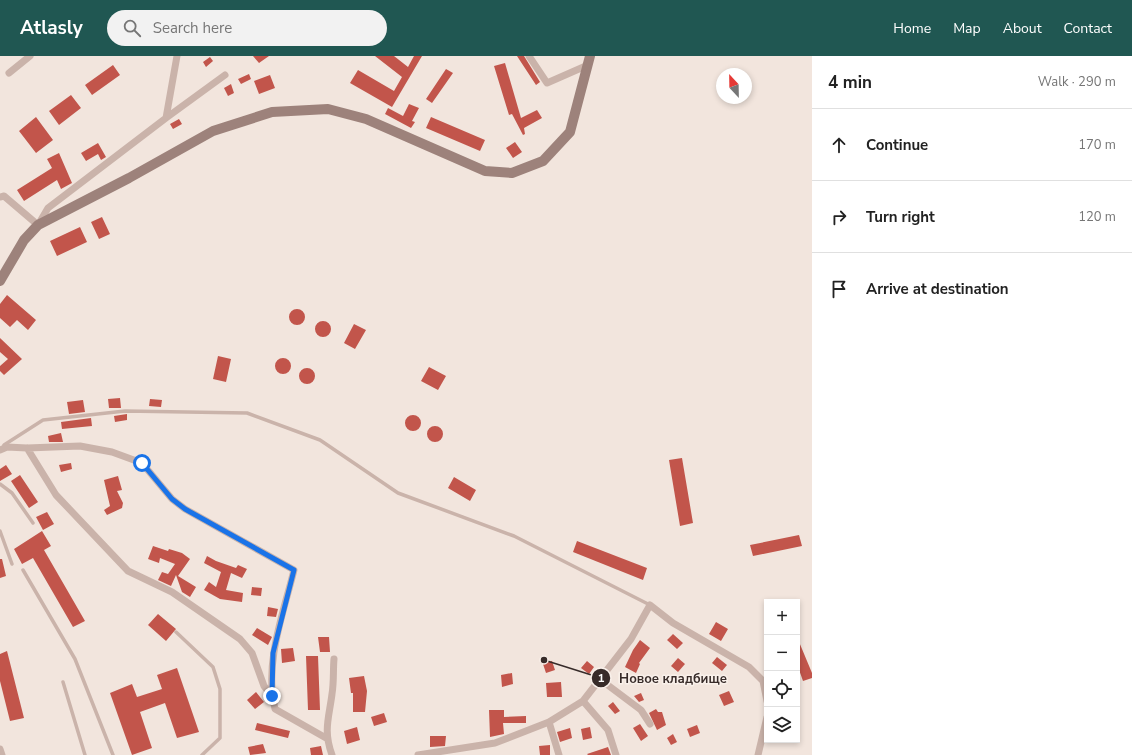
<!DOCTYPE html>
<html lang="en">
<head>
<meta charset="utf-8">
<style>
  body { margin:0; font-family:"Nunito Sans",sans-serif; background:#f2f2f2; color:#222 }
  .controls { position:absolute; right:12px; bottom:12px; display:grid; overflow:hidden; border-radius:0px; box-shadow:0 2px 6px #0003 }
  .controls button { width:36px; height:36px; display:grid; place-items:center; padding:0; border:0; border-bottom:1px solid #e0e0e0; background:#fff; color:#222; font:20px sans-serif }
  .compass { position:absolute; left:716px; top:12px; width:36px; height:36px; border-radius:50%; background:#fff; box-shadow:0 2px 6px #0003; rotate:338deg }
  .stop { position:absolute; width:12px; height:12px; margin:-9px; border:3px solid #1a73e8; border-radius:50%; background:#fff }
  .stop.end { background:#1a73e8; border-color:#fff; box-shadow:0 1px 4px #0008 }
  .list { margin:0; padding:0; list-style:none }
  h2 { display:flex; justify-content:space-between; align-items:center; height:52px; margin:0; padding:0 16px; font-size:17px }
  h2 small { font-size:13px; font-weight:400; color:#767676 }
  .list li { display:grid; grid-template-columns:26px 1fr auto; gap:12px; align-items:center; box-sizing:border-box; height:72px; padding:0 16px; border-top:1px solid #e0e0e0 }
  .list b { display:block; font-size:15px; white-space:nowrap }
  .list em { font-size:13px; font-style:normal; color:#767676 }
  .icon { flex:none; width:22px; height:22px; fill:none; stroke:currentColor; stroke-width:2; stroke-linecap:round; stroke-linejoin:round }
  .map { position:relative; flex:none; width:812px; height:699px; overflow:hidden }
  header { display:flex; align-items:center; gap:24px; box-sizing:border-box; height:56px; padding:0 20px; background:#205752; color:#fff }
  header strong { font-size:19px }
  nav { display:flex; gap:22px; margin-inline-start:auto; font-size:14px }
  .search { width:280px; height:36px; background:#f2f2f2; display:flex; align-items:center; gap:10px; box-sizing:border-box; padding:0 14px; border-radius:22px; color:#767676; font-size:15px }
  main { display:flex }
  aside { flex:1; background:#fff }
  .map>svg:first-child { display:block }
  .building { fill:#c2554b }
  .lines { fill:none; stroke-linecap:round; stroke-linejoin:round }
  .lane { stroke:#cab3aa; stroke-width:3.5 }
  .street { stroke:#cab3aa; stroke-width:7 }
  .secondary { stroke:#9d827b; stroke-width:10 }
  .route { stroke:#1a73e8; stroke-width:5 }
  .leader { fill:none; stroke:#372b29; stroke-width:1.5 }
  .callout-dot { fill:#372b29; stroke:#f9f0ea; stroke-width:1.5 }
  .mark-label { font-size:12px; text-anchor:middle; font-weight:bold; fill:#fff }
  .callout-label { font-size:13px; text-anchor:middle; font-weight:bold; fill:#372b29; stroke:#f9f0ea; stroke-width:3; stroke-linejoin:round; paint-order:stroke }
</style>
</head>
<body>
<header>
<strong>Atlasly</strong>
<div class="search"><svg class="icon" aria-label="search" viewBox="0 0 24 24"><circle cx="10" cy="10" r="6"/><path d="M15 15l6 6"/></svg>Search here</div>
<nav><a>Home</a><a>Map</a><a>About</a><a>Contact</a></nav>
</header>
<main>
<div class="map">
<svg width="812" height="699" viewBox="0 0 812 699">
  <rect width="100%" height="100%" fill="#f2e5dd"/>
  <!-- building -->
  <path class="building" d="M253 0H269L259 7Z
    M375 0H394L408 11 414 0H422L392 51 350 27 358 14 394 35 402 21Z
    M517 0H524L540 26 536 29Z
    M210 1 213 5 206 11 203 6Z
    M505 7 521 62 537 54 542 62 524 72 525 78 523 79 512 58 509 59 494 10Z
    M113 9 120 19 92 39 85 29Z
    M446 13 453 17 432 47 426 43Z
    M249 18 251 23 241 28 238 23Z
    M270 19 275 32 259 38 254 25Z
    M231 28 234 37 228 40 224 32Z
    M71 39 81 52 59 69 49 55Z
    M409 48 419 52 412 65 415 66 411 72 385 58 388 52 403 60Z
    M36 61 53 84 36 97 19 75Z
    M431 61 485 84 480 95 426 72Z
    M179 63 182 68 173 73 170 68Z
    M515 86 522 96 513 102 506 92Z
    M98 87 106 101 101 104 98 98 86 105 81 97Z
    M59 97 72 127 61 133 57 124 24 145 17 134 52 112 47 103Z
    M102 161 110 178 99 183 91 166Z
    M80 171 87 186 57 200 50 185Z
    M7 239 36 264 28 274 17 264 10 271 0 262V248Z
    M289 261a8 8 0 1 1 16 0a8 8 0 1 1-16 0Z
    M315 273a8 8 0 1 1 16 0a8 8 0 1 1-16 0Z
    M354 268 366 274 355 293 344 287Z
    M0 282 22 303 4 319 0 315V310L8 303 0 296Z
    M218 300 231 303 226 326 213 323Z
    M275 310a8 8 0 1 1 16 0a8 8 0 1 1-16 0Z
    M429 311 446 320 438 334 421 325Z
    M299 320a8 8 0 1 1 16 0a8 8 0 1 1-16 0Z
    M120 342 121 352H109L108 343Z
    M150 343 162 344 161 351 149 350Z
    M83 344 85 356 69 358 67 346Z
    M127 358V364L115 366 114 360Z
    M405 367a8 8 0 1 1 16 0a8 8 0 1 1-16 0Z
    M91 362 92 370 62 373 61 366Z
    M427 378a8 8 0 1 1 16 0a8 8 0 1 1-16 0Z
    M61 377 63 386H49L48 380Z
    M682 402 693 467 680 470 669 404Z
    M71 407 72 413 61 416 59 409Z
    M6 409 12 418 0 425V413Z
    M20 419 38 446 29 452 11 425Z
    M118 420 122 434 117 435 123 447 122 452 107 459 104 454 110 450 104 424Z
    M454 421 476 434 470 445 448 432Z
    M47 456 54 468 43 474 36 461Z
    M42 475 51 490 44 494 85 565 73 571 33 502 22 508 14 493Z
    M799 479 802 490 753 500 750 489Z
    M577 485 647 512 643 524 573 496Z
    M153 490 168 495 169 493 182 497 190 503 178 520 196 531 190 541 182 536 176 519 171 530 158 524 162 516 168 518 175 508 160 502 159 507 148 503Z
    M207 500 216 505 236 512 238 509 247 513 242 522 231 517 226 534 243 537 242 546 220 543 204 534 209 526 216 531 221 516 204 507Z
    M0 503H2L6 520 0 522Z
    M252 531 262 532 261 540 251 539Z
    M268 551 278 553 276 561 267 560Z
    M158 558 176 573 166 585 148 569Z
    M716 566 728 573 721 585 709 578Z
    M257 572 272 581 268 589 252 579Z
    M673 578 683 587 677 593 667 584Z
    M318 581H329L330 596H320Z
    M797 581 812 617V622L803 625 797 608Z
    M640 584 650 592 639 607 640 608 636 617 625 611 633 594Z
    M293 592 295 605 282 607 281 593Z
    M7 595 24 662 10 665 0 625V598Z
    M306 600H318L320 654H308Z
    M717 601 727 609 722 615 712 607Z
    M678 602 685 608 678 616 671 610Z
    M552 605 555 614 546 617 543 608Z
    M587 605 594 611 589 618 581 612Z
    M177 612 199 676 177 682 165 647 140 656 152 692 132 699 110 637 132 628 137 641 162 633 157 619Z
    M512 617 513 628 502 631 501 619Z
    M364 620 367 635 365 656H353V637H351L349 622Z
    M561 626 562 641H547L546 627Z
    M729 635 734 646 724 650 719 639Z
    M256 636 264 646 255 653 247 644Z
    M641 637 644 644 639 646 634 640Z
    M613 646 620 655 615 658 608 650Z
    M656 653 658 656H662L666 669 657 674 649 657Z
    M489 654H504V661L526 660V667H503L504 678 490 681Z
    M384 657 387 666 374 670 371 661Z
    M257 667 290 675 288 682 255 674Z
    M640 668 648 680 641 685 633 672Z
    M697 669 700 677 690 681 687 673Z
    M357 671 360 684 347 688 344 675Z
    M590 671 592 682 583 684 581 673Z
    M570 672 572 682 560 686 557 676Z
    M673 678 677 686 671 689 667 682Z
    M430 680H446L445 690 430 691Z
    M263 688 266 697 250 699 248 691Z
    M550 689V699H540L539 690Z
    M321 690 323 699H311L310 692Z
    M608 691 611 699H588L587 698Z"/>
  <g class="lines">
    <!-- lane -->
    <path class="lane" d="M4 389 43 364 125 355 247 357 320 384 398 437 514 480 650 549
      M0 428 12 437 33 467
      M0 475 12 508
      M23 514 75 603 113 699
      M176 576 213 611 220 633V682L202 699
      M63 626 85 699"/>
    <!-- street -->
    <path class="street" d="M529 0 547 27 588 9
      M9 17 30 0
      M166 62 225 19
      M0 141 4 140 38 169 48 152 166 62 177 0
      M27 392 56 439 128 515 172 536 240 583 252 597 264 630 272 640
      M0 394 7 391 27 392 80 390 112 396 142 407 172 443 185 453 294 514C283 559 264 607 275 653L326 682
      M601 624 641 654 650 668
      M583 645 608 674 616 699
      M549 666 559 699
      M0 693 2 699
      M332 699C323 674 329 662 332 638 334 626 333 614 334 603
      M418 699 495 687 549 666 583 645 631 583 650 549 673 567 749 611 763 625 767 645
      M758 699 767 661"/>
    <!-- secondary -->
    <path class="secondary" d="M0 225 24 184 38 169 129 122 213 75 272 56 328 53 366 63 485 115 512 117 543 105 570 76 590 0"/>
  </g>
  <g class="lines">
    <!-- route -->
    <path class="route" d="M142 407 172 443 185 453 294 514 273 597 272 640"/>
  </g>
  <!-- callouts -->
  <path class="leader" d="M544 604L601 622"/>
  <g class="callout-dot">
    <circle cx="544" cy="604" r="4"/>
    <circle cx="601" cy="622" r="10"/>
  </g>
  <g class="mark-label">
    <text x="601" y="626">1</text>
  </g>
  <g class="callout-label">
    <text x="673" y="627">Новое кладбище</text>
  </g>
</svg>
<div class="controls">
<button>+</button>
<button>−</button>
<button><svg class="icon" aria-label="locate" viewBox="0 0 24 24"><circle cx="12" cy="12" r="6"/><path d="M12 2v4M12 18v4M2 12h4M18 12h4"/></svg></button>
<button><svg class="icon" aria-label="layers" viewBox="0 0 24 24"><path d="M12 4l9 5-9 5-9-5zM3 14l9 5 9-5"/></svg></button>
</div>
<svg class="compass" viewBox="-18 -18 36 36"><path d="M0-13l5 13h-10z" fill="#e53935"/><path d="M0 13l5-13h-10z" fill="#767676"/></svg>
<div class="stop" style="left:142px;top:407px"></div>
<div class="stop end" style="left:272px;top:640px"></div>
</div>
<aside>
<h2>4 min<small>Walk · 290 m</small></h2>
<ul class="list">
<li><svg class="icon" aria-label="ahead" viewBox="0 0 24 24"><path d="M12 20V5M6 11l6-6 6 6"/></svg><div><b>Continue</b></div><em>170 m</em></li>
<li><svg class="icon" aria-label="right" viewBox="0 0 24 24"><path d="M7 20v-9h11M14 6l5 5-5 5"/></svg><div><b>Turn right</b></div><em>120 m</em></li>
<li><svg class="icon" aria-label="arrive" viewBox="0 0 24 24"><path d="M6 21V4h12l-3 4 3 4H6"/></svg><div><b>Arrive at destination</b></div></li>
</ul>
</aside>
</main>
</body>
</html>
